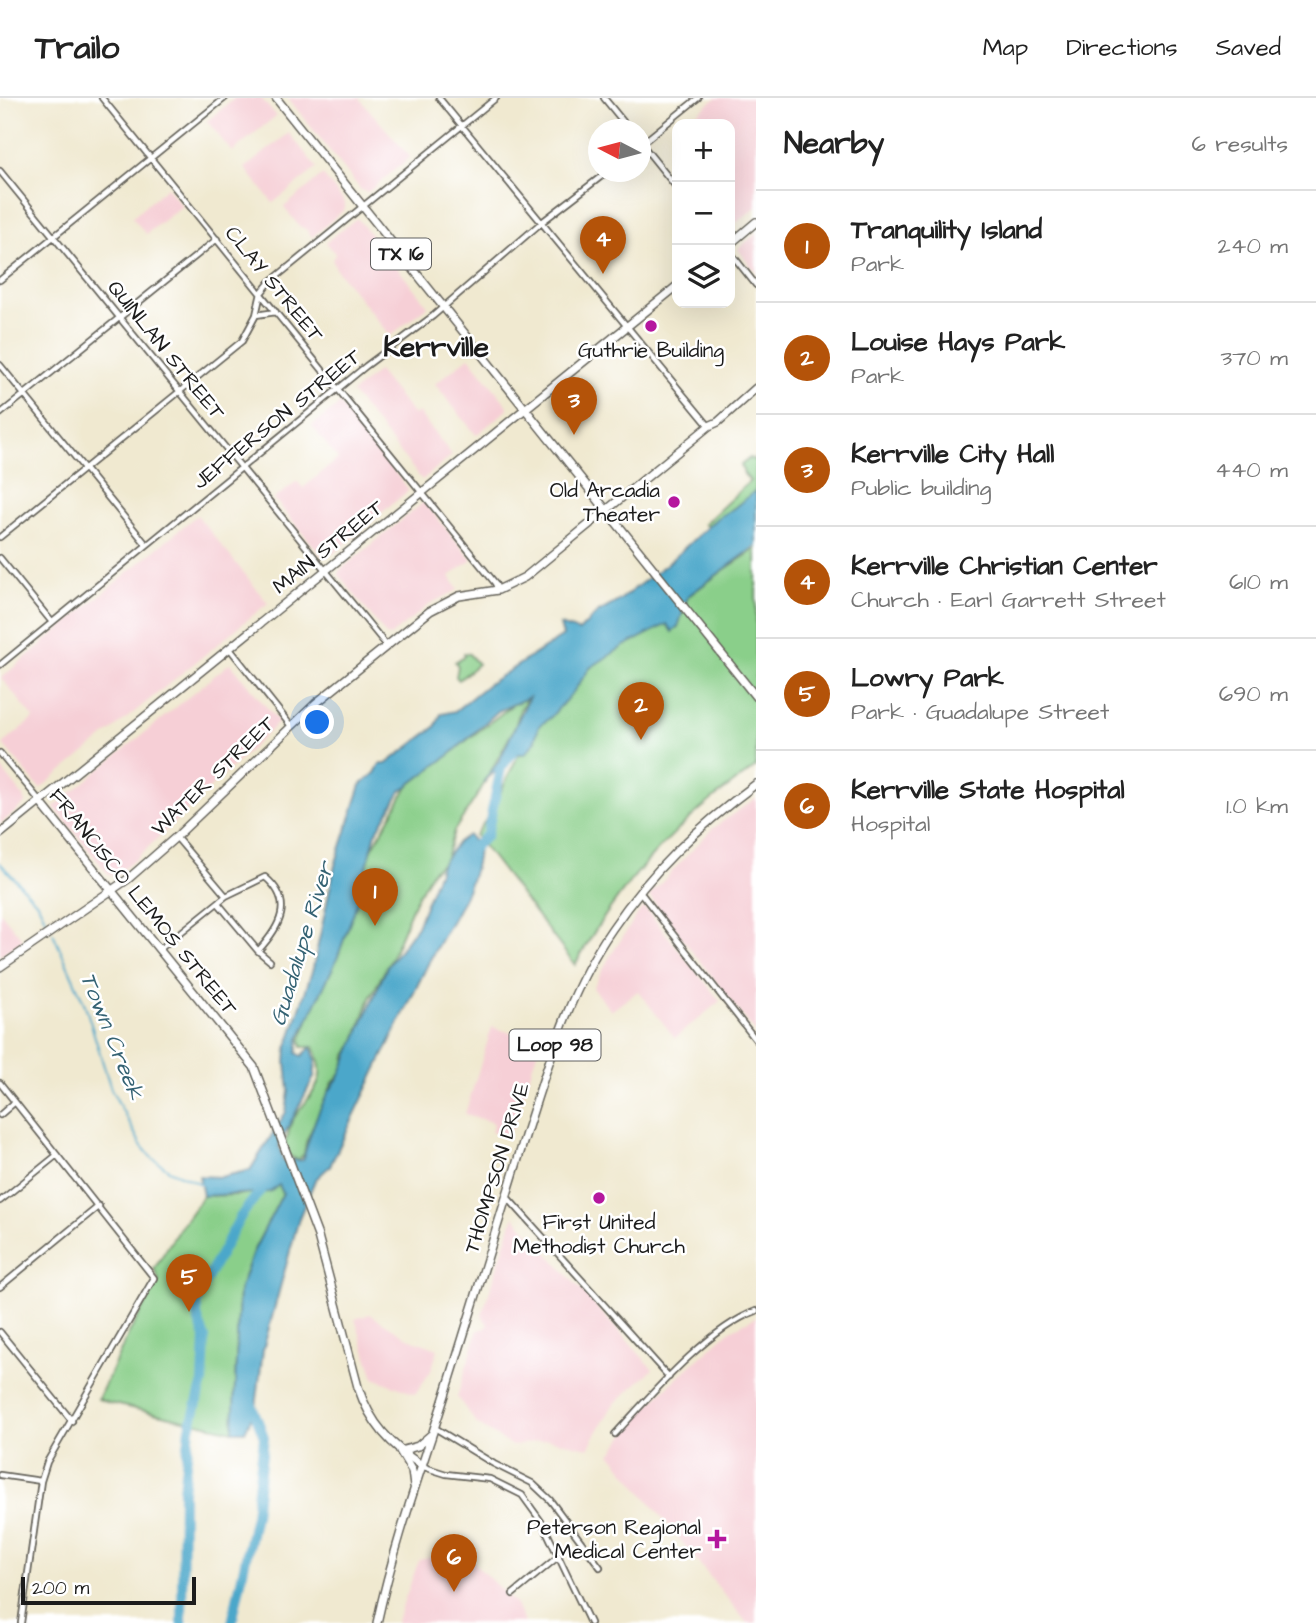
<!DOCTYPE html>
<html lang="en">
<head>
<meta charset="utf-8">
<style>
  body { margin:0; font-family:"Architects Daughter",sans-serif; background:#f6f6f6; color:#222 }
  .controls { position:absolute; right:21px; top:21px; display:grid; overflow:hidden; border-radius:14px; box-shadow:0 7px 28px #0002 }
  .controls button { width:63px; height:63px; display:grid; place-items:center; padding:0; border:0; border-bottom:2px solid #e0e0e0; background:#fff; color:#222; font:35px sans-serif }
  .compass { position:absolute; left:588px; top:21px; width:63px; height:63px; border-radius:50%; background:#fff; box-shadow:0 7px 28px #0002; rotate:276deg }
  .scale { position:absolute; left:21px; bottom:18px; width:175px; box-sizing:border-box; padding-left:7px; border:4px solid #1c1c1c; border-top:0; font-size:19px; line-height:24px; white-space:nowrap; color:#1c1c1c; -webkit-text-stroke:5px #fff; paint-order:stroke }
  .you { position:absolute; left:318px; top:625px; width:24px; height:24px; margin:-18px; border:5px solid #fff; border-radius:50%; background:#1a73e8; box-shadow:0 0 0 10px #1a73e833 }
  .badge { display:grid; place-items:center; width:46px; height:46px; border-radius:50%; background:#b45309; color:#fff; font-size:23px; font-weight:700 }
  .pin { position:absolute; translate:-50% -58px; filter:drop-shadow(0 2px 4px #0008) }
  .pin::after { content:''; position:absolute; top:37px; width:24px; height:21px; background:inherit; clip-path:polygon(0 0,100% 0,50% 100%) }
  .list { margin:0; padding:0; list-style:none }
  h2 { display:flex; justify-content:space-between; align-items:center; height:91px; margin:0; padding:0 28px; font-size:30px }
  h2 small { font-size:23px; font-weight:400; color:#767676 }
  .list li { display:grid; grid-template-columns:46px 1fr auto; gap:21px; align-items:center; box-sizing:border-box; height:112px; padding:0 28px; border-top:2px solid #e0e0e0 }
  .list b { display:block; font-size:26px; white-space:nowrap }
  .list p { margin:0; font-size:23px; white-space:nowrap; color:#767676 }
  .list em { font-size:23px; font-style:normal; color:#767676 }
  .icon { flex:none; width:38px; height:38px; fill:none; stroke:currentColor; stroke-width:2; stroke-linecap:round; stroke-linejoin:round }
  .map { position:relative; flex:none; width:756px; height:1525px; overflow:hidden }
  header { display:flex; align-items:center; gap:42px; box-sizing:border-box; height:98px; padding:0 35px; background:#fff; border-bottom:2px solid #e0e0e0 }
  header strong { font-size:33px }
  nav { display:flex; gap:38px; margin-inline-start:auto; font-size:24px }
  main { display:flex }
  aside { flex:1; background:#fff }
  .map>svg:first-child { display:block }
  .built { fill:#f6cfd6 }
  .green { fill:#8acf8a; stroke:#537653; stroke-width:2 }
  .water { fill:#4ca7ca; stroke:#346273; stroke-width:2 }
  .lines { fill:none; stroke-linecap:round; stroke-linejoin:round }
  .stream { stroke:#4ca7ca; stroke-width:2 }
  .river { stroke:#4ca7ca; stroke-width:10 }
  .street-casing { stroke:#66645b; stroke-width:8 }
  .secondary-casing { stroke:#66645b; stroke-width:10 }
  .primary-casing { stroke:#66645b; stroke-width:10 }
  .street { stroke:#fff; stroke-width:4.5 }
  .secondary { stroke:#fff; stroke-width:7 }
  .primary { stroke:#fff; stroke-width:7 }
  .poi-dot { fill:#b5179e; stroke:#fff; stroke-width:2.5 }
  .labels { text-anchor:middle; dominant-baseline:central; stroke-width:5; stroke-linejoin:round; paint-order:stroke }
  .shield { fill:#fff; stroke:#606060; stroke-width:2 }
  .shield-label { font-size:19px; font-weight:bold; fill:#1c1c1c }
  .street-label { font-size:21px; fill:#1c1c1c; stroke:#fff }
  .poi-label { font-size:21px; fill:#1c1c1c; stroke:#fff }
  .water-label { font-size:23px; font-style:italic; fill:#346273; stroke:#fff }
  .district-label { font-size:28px; font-weight:bold; fill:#1c1c1c; stroke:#fff }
</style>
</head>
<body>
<header>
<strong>Trailo</strong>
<nav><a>Map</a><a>Directions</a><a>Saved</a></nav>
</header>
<main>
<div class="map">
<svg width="756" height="1525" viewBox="0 0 756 1525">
  <rect width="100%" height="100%" fill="#fff"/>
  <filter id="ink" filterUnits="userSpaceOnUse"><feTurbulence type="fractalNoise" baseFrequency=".0143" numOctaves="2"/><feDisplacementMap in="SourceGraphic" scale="14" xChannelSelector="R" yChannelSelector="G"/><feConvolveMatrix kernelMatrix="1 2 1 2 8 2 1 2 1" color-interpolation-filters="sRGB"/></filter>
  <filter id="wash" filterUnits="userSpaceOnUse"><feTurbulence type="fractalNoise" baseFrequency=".00686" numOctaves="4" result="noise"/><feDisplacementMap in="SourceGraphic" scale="28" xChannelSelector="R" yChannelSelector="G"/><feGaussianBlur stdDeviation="1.57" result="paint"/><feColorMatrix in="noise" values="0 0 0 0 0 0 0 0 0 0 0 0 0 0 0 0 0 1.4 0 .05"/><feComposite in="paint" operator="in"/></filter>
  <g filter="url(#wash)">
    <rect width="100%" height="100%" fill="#f0e9d0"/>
    <!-- built -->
    <path class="built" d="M235 0H261L276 18 232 54 207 23Z
      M288 0H359L410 59 368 94 361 92Z
      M716 0H756V109L730 130V26H684Z
      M289 35 317 70 273 105 245 70Z
      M323 77 345 105V111L312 139 306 131 299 128 284 109Z
      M167 89 182 108 146 136 132 119Z
      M357 120 428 208 390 238 336 171 332 161 336 157 326 144Z
      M756 136V175L738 151Z
      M469 259 508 308 507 312 476 337 435 286Z
      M378 273 414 317 418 314 452 357 422 382 352 295Z
      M340 306 409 392 334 455 323 459 274 401 297 383 303 390 338 361 312 328Z
      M424 404 472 462 450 478 458 492 431 505 390 538 386 537 339 477V473Z
      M197 417 268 505 40 691 3 646 34 620 1 580Z
      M230 565 279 624 138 759 115 778 109 777 54 709Z
      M0 669 24 699 26 705 0 726Z
      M756 700V935L649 798 712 731Z
      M645 810 720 903 675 940 638 893 611 913 593 890 609 860 641 811Z
      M0 813 23 842 0 857Z
      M492 929 540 944 513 1031H510L507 1039 491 1034 494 1025 465 1016Z
      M514 1118 653 1271 613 1307 588 1350 548 1341 512 1348 477 1326 457 1299 478 1232 486 1230 488 1227 482 1217Z
      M370 1216 408 1240 438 1251 431 1273 415 1296 374 1280 355 1221Z
      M756 1219V1525H747L611 1356 638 1319 662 1294 729 1233Z
      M462 1453 516 1507 524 1525H396L419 1462Z"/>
    <!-- green -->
    <path class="green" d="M750 360 753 362 756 360V396L707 428 704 426 750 383 744 376 741 367Z
      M756 451V669C678 722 620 784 575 867L475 737 490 716 538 616 590 570 724 472Z
      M464 555 469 556 478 566 459 582 456 579 458 568 455 564 464 558Z
      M525 597 528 598 520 612 515 629 480 693 454 733 445 763 433 772 415 803 391 861 370 900 354 945 346 957 344 971 332 986 306 1044 304 1056 298 1062 289 1058 285 1044C290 1037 288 1030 292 1023 310 994 331 987 314 949H302L301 941 372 751 408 688Z
      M279 1087 283 1095 254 1152 239 1193 233 1333 109 1305 98 1301 129 1235 159 1182 154 1171 179 1131 203 1098 239 1097Z"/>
    <!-- water -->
    <path class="water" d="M756 392V448L688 498 678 529 672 534 667 526 624 548 590 570 574 593 550 620 539 628 534 645 525 656H516L483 684 499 663 529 599 498 613 452 655 401 693 376 735 359 799 337 861 299 941 297 955 302 958 311 949 316 962 314 979 279 1047 283 1063 303 1062C311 1031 320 1004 339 979L387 869 417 828 442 765 458 744 468 737C478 746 479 752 476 765 469 798 448 827 433 856 398 926 364 997 330 1068L315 1082 299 1120 263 1252 256 1310 245 1333H233L239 1193 254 1152 283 1095 279 1087 270 1094 203 1098 199 1078 221 1079 250 1072 286 1014 289 992 286 965 287 950 313 870 335 767 361 687 375 675 380 666H386L435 629 441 616 455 613 487 587 563 538 560 527 579 533 597 515 617 504 668 465 717 420 734 410Z"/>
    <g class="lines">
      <!-- stream -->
      <path class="stream" d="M0 765 38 806 50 830
        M53 835 85 907 111 991 141 1047 151 1059 169 1072 203 1087"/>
      <!-- river -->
      <path class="river" d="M468 755 487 737 501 670 512 655
        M182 1525 183 1393 190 1330 203 1284 205 1240 197 1218V1205L202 1190 241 1118 266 1085
        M232 1525 255 1417 264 1339 250 1302"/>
    </g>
  </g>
  <g filter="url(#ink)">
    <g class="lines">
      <!-- street casing -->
      <g class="street-casing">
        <path id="street" d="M102 0 495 485 498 492
          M439 0 709 328
          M604 0 630 32
          M640 44 677 90
          M640 47 698 0
          M0 73 387 548
          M730 154 756 187
          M0 182 225 0
          M256 217 276 214
          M0 267 146 446
          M0 316 217 141
          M0 439 242 243 256 217 261 195 270 184 496 0
          M0 460 51 523
          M230 551 291 628
          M0 567 366 268 433 218 542 124 607 74
          M0 655 40 703
          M640 794 756 942
          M218 805 258 853C280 829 295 804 265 779L226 798
          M160 851 226 798 176 739
          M258 853 270 863
          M0 985 154 1180 47 1364 41 1383 21 1525
          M0 1017 15 1004
          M507 1099 669 1279
          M0 1103 57 1057
          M0 1189 99 1108
          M0 1234 72 1323
          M435 1330 494 1366 532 1385 550 1402 600 1469
          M615 1336C651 1297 707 1231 756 1213
          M424 1369 446 1376 490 1381 522 1397 543 1426 590 1525
          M0 1377 41 1383
          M513 1496 559 1458"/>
      </g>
      <!-- secondary casing -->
      <g class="secondary-casing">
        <path id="secondary" d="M730 146 756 124
          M40 704 254 969 318 1138 358 1289C370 1325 391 1348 423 1368
          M0 736 677 188
          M0 869 128 781 176 739 315 606 430 513 459 498 498 492 525 479 709 328 718 324 756 290"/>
      </g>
      <!-- primary casing -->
      <g class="primary-casing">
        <path id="primary" d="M276 0 756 599
          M414 1388 412 1373 400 1353 418 1348 432 1336
          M377 1525C397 1432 432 1343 459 1252 481 1179 504 1107 526 1035 549 964 569 893 612 831 652 772 698 729 756 686"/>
      </g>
      <!-- street -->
      <use href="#street" class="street"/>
      <!-- secondary -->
      <use href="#secondary" class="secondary"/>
      <!-- primary -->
      <use href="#primary" class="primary"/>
    </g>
  </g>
  <!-- markers -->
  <g class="poi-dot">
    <circle cx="651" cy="228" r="7"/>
    <circle cx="674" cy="404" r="7"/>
    <circle cx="599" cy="1100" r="7"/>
    <path d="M713.5 1430.5h7v7h7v7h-7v7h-7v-7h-7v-7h7z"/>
  </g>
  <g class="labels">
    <!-- shield labels -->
    <g class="shield">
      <rect x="371" y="140.5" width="60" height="31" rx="5"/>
      <rect x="509.5" y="931.5" width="91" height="31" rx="5"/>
    </g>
    <g class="shield-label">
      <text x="401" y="156">TX 16</text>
      <text x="555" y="947">Loop 98</text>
    </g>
    <!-- street labels -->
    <g class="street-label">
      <text transform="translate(274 186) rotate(51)">CLAY STREET</text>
      <text transform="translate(166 252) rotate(51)">QUINLAN STREET</text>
      <text transform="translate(277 321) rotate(-39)">JEFFERSON STREET</text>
      <text transform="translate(328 449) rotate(-39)">MAIN STREET</text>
      <text transform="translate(213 678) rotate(-44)">WATER STREET</text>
      <text transform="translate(143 804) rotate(51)">FRANCISCO LEMOS STREET</text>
      <text transform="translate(497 1070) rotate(-73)">THOMPSON DRIVE</text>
    </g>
    <!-- poi labels -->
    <g class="poi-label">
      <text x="651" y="252">Guthrie Building</text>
      <text x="660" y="392" text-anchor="end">Old Arcadia<tspan x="660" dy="24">Theater</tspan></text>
      <text x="599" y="1124">First United<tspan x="599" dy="24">Methodist Church</tspan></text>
      <text x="701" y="1429" text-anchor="end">Peterson Regional<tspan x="701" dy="24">Medical Center</tspan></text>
    </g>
    <!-- water labels -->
    <g class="water-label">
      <text transform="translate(302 846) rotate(-73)">Guadalupe River</text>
      <text transform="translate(112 938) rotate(68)">Town Creek</text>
    </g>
    <!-- district labels -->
    <g class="district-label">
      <text x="436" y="249">Kerrville</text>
    </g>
  </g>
</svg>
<div class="controls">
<button>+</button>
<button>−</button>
<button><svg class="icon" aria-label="layers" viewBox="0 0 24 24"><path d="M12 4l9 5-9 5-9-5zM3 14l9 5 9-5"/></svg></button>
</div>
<svg class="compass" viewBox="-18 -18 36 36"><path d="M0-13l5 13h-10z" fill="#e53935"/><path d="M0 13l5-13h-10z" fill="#767676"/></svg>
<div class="scale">200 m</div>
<div class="you"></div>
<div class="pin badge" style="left:375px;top:828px">1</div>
<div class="pin badge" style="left:641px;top:642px">2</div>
<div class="pin badge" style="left:574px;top:337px">3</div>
<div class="pin badge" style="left:603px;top:176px">4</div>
<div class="pin badge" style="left:189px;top:1214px">5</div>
<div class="pin badge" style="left:454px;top:1494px">6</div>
</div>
<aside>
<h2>Nearby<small>6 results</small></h2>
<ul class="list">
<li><span class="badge">1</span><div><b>Tranquility Island</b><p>Park</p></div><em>240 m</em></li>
<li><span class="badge">2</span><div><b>Louise Hays Park</b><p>Park</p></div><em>370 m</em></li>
<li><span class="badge">3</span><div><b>Kerrville City Hall</b><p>Public building</p></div><em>440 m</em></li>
<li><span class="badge">4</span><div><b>Kerrville Christian Center</b><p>Church · Earl Garrett Street</p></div><em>610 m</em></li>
<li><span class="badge">5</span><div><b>Lowry Park</b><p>Park · Guadalupe Street</p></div><em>690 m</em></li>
<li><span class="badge">6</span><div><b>Kerrville State Hospital</b><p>Hospital</p></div><em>1.0 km</em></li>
</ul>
</aside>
</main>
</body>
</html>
